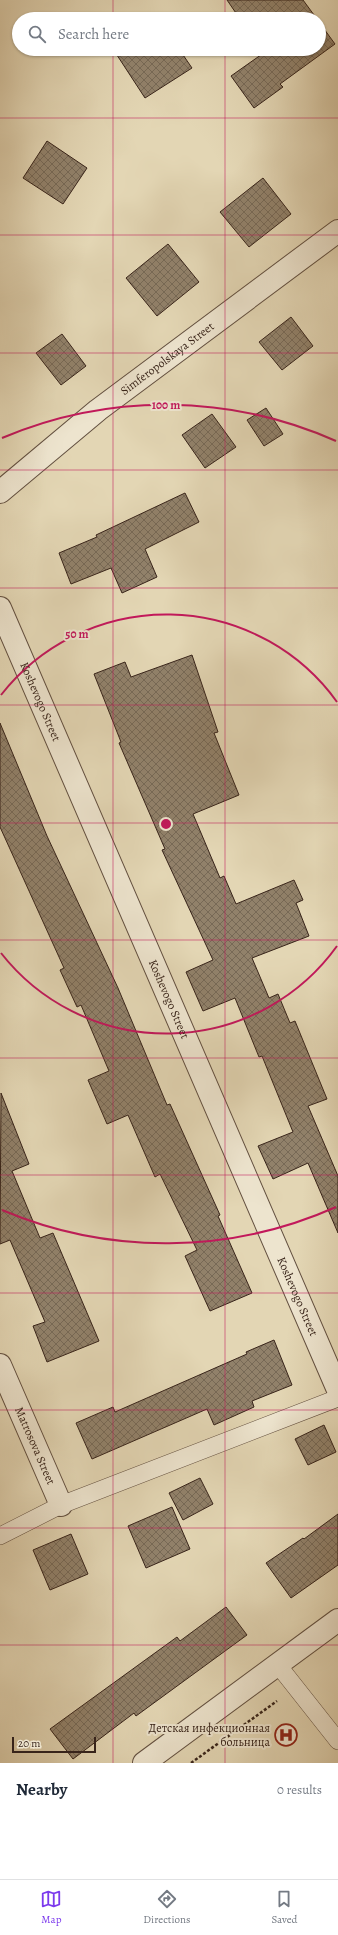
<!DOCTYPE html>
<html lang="en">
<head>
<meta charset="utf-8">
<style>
  body { margin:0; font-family:Alegreya,serif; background:#f2f2f3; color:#1f2937 }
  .scale { position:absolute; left:12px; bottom:10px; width:84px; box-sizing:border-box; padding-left:4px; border:2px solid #38241a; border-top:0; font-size:11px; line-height:14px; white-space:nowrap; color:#38241a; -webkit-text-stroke:3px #ede4ce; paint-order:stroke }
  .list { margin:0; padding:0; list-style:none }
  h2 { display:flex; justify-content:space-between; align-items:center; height:52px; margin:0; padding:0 16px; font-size:17px }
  h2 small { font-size:13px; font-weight:400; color:#747a83 }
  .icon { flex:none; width:22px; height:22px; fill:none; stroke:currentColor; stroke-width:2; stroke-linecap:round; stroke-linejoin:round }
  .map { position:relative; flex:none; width:338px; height:1763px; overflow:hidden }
  .search { position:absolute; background:#fff; box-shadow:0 1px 3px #0004; left:12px; right:12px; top:12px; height:44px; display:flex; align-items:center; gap:10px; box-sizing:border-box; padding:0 14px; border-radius:22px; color:#747a83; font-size:15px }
  .sheet { height:116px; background:#fff }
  nav { display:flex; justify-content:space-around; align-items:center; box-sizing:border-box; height:56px; border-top:1px solid #e0e1e3; background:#fff; font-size:11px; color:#747a83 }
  nav a { display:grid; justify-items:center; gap:2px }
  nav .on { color:#7c3aed }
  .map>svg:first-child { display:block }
  .building { fill:url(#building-cross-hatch); stroke:#38241a }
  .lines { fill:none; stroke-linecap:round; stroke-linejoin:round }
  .service-casing { stroke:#635040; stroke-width:18 }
  .minor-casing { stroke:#635040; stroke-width:24 }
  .path { stroke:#38241a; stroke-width:2.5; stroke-dasharray:3 2; stroke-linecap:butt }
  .service { stroke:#ede4ce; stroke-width:17 }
  .minor { stroke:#ede4ce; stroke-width:22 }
  .grid { fill:none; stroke:#c2185b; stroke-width:1; stroke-opacity:0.55 }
  .ring { fill:none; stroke:#c2185b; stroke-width:2 }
  .labels { text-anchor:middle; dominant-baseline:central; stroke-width:4; stroke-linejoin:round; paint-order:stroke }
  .street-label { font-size:12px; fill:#38241a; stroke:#ede4ce }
  .poi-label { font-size:12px; fill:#38241a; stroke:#ede4ce; text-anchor:end }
  .centre { fill:#c2185b; stroke:#ede4ce; stroke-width:2 }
  .ring-label { font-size:12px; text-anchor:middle; font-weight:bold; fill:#c2185b; stroke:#ede4ce; stroke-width:4; stroke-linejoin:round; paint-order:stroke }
</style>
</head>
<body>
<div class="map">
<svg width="338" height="1763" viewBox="0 0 338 1763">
  <defs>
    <pattern id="building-cross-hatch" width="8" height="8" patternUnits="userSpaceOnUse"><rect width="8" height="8" fill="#91816a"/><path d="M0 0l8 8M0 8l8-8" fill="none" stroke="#776956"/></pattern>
  </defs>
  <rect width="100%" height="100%" fill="#e3d6b4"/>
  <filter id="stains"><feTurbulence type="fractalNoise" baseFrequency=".005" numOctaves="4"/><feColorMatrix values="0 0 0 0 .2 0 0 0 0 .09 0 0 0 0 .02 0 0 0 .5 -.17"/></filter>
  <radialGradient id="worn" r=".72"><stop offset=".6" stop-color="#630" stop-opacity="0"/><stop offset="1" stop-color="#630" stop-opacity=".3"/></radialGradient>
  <!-- building -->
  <path class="building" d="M227 0H303L317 19H240Z
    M319 22 335 44 280 84 283 87 254 108 231 76 265 52 262 49H319Z
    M113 49H179L192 68 145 98Z
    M47 141 87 168 63 204 23 178Z
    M263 178 291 214 249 247 220 212Z
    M168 244 199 282 157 316 126 278Z
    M291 317 313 346 282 370 259 342Z
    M62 334 86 366 61 385 36 353Z
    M266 408 283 434 264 446 247 420Z
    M212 414 236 447 205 468 182 435Z
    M185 493 199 522 145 549 157 577 122 593 111 568 71 584 59 553 97 537 96 535Z
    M192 655 218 732 214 733 239 795 193 814 220 878 224 876 236 904 294 880 303 900 296 903 309 936 252 958 269 998 278 994 290 1023 295 1021 327 1099 308 1106 338 1176V1233L308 1163 273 1179 258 1146 293 1132 262 1056 259 1057 235 998 203 1011 186 972 213 960 162 850 165 849 119 743 121 742 94 674 125 662 131 677Z
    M0 723 47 836 118 988 167 1105 170 1104 220 1215 218 1216 252 1293 210 1311 185 1256 197 1250 160 1174 155 1177 128 1115 107 1124 88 1080 109 1071 81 1005 77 1007 60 970 64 968 0 827Z
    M1 1093 29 1164 12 1171 40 1238 53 1233 99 1341 47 1362 33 1326 45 1322 10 1240 0 1244Z
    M274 1340 292 1385 252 1401 254 1407 214 1425 207 1409 92 1459 76 1423 113 1407 115 1412 247 1354 246 1352Z
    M324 1425 336 1452 308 1465 295 1439Z
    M200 1478 213 1504 183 1520 169 1493Z
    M172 1507 190 1549 146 1568 128 1526Z
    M338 1514V1565L291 1598 266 1563 303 1538 304 1539Z
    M71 1534 88 1574 50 1590 33 1550Z
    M226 1607 247 1635 136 1716 134 1713 73 1759 50 1729 177 1637 180 1641Z"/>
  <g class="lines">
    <!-- service casing -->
    <g class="service-casing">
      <path id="service" d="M0 1536 61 1505 338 1398
        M278 1665 338 1741"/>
    </g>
    <!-- minor casing -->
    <g class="minor-casing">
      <g id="minor">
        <path id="s1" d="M0 492 98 410 338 231"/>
        <path id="s2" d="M0 608 338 1390"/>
        <path id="s3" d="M0 1365 61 1505"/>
        <path d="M144 1763 338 1620"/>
      </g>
    </g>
    <!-- path -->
    <path class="path" d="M191 1763 277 1701"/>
    <!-- service -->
    <use href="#service" class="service"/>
    <!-- minor -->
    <use href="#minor" class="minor"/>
  </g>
  <!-- grid -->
  <path class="grid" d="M113 0V19M225 0V19M113 49V1763M225 49V1763M0 118H338M0 235H338M0 353H338M0 470H338M0 588H338M0 705H338M0 823H338M0 940H338M0 1058H338M0 1175H338M0 1293H338M0 1410H338M0 1528H338M0 1645H338"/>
  <!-- distance rings -->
  <g class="ring">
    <path d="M337 946A210 210 0 0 1 1 953M1 695A210 210 0 0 1 337 702"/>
    <path d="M336 1207A419 419 0 0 1 2 1210M2 438A419 419 0 0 1 336 441"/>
  </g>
  <!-- icons -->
  <defs>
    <g id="hospital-ring" transform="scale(1.15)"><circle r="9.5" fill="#ede4ce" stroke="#8f2418" stroke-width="1.5"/><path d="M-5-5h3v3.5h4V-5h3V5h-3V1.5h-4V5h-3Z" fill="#8f2418"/></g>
  </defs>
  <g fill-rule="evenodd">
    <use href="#hospital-ring" x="286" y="1735"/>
  </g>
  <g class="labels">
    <!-- street labels -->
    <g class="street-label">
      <text stroke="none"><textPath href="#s1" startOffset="214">Simferopolskaya Street</textPath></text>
      <text stroke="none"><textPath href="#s2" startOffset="102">Koshevogo Street</textPath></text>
      <text stroke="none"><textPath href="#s2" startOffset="426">Koshevogo Street</textPath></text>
      <text stroke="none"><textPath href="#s2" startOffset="750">Koshevogo Street</textPath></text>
      <text stroke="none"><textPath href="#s3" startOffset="88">Matrosova Street</textPath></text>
    </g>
    <!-- poi labels -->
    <g class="poi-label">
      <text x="270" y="1728">Детская инфекционная<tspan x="270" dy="14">больница</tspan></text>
    </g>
  </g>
  <circle cx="166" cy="824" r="6" class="centre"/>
  <g class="ring-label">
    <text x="166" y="409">100 m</text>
    <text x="77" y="638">50 m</text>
  </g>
  <rect width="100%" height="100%" filter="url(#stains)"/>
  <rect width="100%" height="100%" fill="url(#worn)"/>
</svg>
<div class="scale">20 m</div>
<div class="search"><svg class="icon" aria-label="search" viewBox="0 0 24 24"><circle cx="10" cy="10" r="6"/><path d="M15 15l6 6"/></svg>Search here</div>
</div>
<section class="sheet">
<h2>Nearby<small>0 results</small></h2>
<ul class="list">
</ul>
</section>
<nav>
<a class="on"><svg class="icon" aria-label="map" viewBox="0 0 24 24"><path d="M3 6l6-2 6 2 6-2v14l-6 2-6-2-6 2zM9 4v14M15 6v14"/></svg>Map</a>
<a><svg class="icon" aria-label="directions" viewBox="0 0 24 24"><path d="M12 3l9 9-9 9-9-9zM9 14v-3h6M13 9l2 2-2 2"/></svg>Directions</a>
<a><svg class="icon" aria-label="saved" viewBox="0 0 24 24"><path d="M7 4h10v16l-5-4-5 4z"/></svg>Saved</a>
</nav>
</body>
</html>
